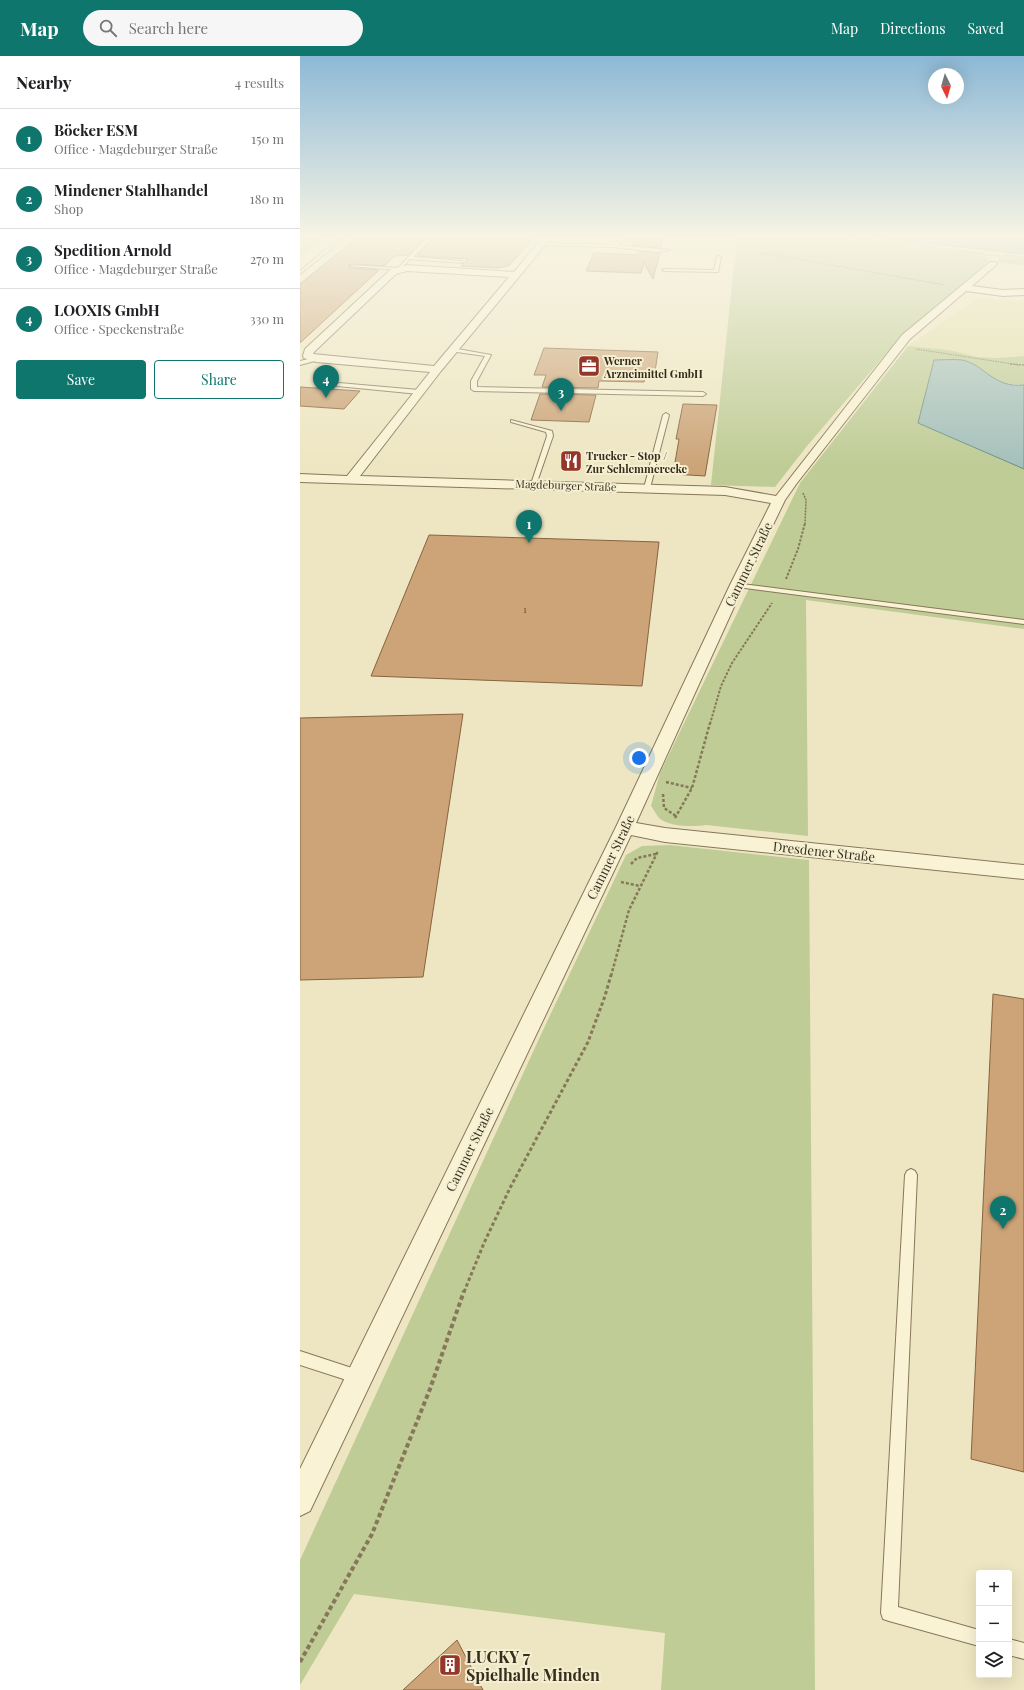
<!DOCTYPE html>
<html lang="en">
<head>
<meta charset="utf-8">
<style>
  body { margin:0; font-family:"Playfair Display",serif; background:#f6f6f6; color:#202124 }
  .controls { position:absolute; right:12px; bottom:12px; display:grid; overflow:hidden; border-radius:4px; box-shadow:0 4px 16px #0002 }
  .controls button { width:36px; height:36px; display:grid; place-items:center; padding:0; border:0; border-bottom:1px solid #e0e0e0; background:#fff; color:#202124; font:20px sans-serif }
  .compass { position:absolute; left:628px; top:12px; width:36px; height:36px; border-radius:50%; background:#fff; box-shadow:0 4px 16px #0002; rotate:175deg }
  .you { position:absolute; left:339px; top:702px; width:14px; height:14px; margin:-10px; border:3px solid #fff; border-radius:50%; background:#1a73e8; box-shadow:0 0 0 6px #1a73e833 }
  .badge { display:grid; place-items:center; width:26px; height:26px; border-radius:50%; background:#0f766e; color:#fff; font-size:13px; font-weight:700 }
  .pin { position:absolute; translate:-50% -33px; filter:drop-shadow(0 1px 2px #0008) }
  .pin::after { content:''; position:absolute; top:21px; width:14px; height:12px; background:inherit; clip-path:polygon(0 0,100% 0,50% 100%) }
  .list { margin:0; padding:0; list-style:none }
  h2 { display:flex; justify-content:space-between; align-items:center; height:52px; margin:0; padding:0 16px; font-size:17px }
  h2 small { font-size:13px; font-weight:400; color:#757577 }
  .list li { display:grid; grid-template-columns:26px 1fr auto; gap:12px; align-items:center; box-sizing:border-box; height:60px; padding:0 16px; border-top:1px solid #e0e0e0 }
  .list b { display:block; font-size:15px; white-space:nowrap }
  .list p { margin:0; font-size:13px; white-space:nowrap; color:#757577 }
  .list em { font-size:13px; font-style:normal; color:#757577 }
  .actions { display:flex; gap:8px; padding:12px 16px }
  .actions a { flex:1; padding:9px 0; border:1px solid #0f766e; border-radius:4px; text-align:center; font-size:14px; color:#0f766e }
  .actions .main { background:#0f766e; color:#fff }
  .icon { flex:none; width:22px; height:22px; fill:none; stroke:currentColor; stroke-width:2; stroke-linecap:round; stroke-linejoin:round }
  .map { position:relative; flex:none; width:724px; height:1634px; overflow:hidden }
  header { display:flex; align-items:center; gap:24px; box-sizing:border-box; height:56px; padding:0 20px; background:#0f766e; color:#fff }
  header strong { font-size:19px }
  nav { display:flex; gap:22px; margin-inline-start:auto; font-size:14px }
  .search { width:280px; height:36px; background:#f6f6f6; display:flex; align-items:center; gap:10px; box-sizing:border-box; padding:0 14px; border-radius:22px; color:#757577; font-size:15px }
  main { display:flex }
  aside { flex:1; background:#fff }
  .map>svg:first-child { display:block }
  .farmland { fill:#e3e1af }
  .green { fill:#bfcc96 }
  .water { fill:#a4c0bb; stroke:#6b8e8a }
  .building { fill:#cca478; stroke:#86643f }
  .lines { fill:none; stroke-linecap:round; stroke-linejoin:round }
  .service-casing { stroke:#877759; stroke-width:2 }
  .minor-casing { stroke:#877759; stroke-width:2 }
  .path-far5 { stroke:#877759; stroke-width:1; stroke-dasharray:1.5 1; stroke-linecap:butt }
  .path-far4 { stroke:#877759; stroke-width:1.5; stroke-dasharray:2 1; stroke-linecap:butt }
  .path-far3 { stroke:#877759; stroke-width:2; stroke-dasharray:2.5 1.5; stroke-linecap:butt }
  .path-far2 { stroke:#877759; stroke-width:2.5; stroke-dasharray:3 2; stroke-linecap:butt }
  .path-far1 { stroke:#877759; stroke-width:3; stroke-dasharray:3.5 2.5; stroke-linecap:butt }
  .path { stroke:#877759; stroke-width:4; stroke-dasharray:4.5 3; stroke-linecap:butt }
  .service { fill:#f9f2d5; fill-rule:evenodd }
  .minor { fill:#f9f2d5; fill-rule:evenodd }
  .labels { text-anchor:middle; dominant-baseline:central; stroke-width:4; stroke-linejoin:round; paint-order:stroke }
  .far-number-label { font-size:9px; fill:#5c4b34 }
  .far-poi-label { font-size:11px; font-weight:bold; fill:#372d1d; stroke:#f5efd1; text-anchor:start }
  .far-street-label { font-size:11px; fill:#372d1d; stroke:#f5efd1 }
  .street-label { font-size:13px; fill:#372d1d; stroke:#f5efd1 }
  .near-poi-label { font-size:16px; font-weight:bold; fill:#372d1d; stroke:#f5efd1; text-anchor:start }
</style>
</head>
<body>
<header>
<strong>Map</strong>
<div class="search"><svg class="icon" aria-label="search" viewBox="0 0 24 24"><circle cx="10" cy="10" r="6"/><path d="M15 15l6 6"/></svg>Search here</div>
<nav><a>Map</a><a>Directions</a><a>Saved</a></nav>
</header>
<main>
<aside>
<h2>Nearby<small>4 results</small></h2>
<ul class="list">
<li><span class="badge">1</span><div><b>Böcker ESM</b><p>Office · Magdeburger Straße</p></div><em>150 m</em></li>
<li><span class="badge">2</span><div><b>Mindener Stahlhandel</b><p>Shop</p></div><em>180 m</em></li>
<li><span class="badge">3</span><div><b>Spedition Arnold</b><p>Office · Magdeburger Straße</p></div><em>270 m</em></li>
<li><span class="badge">4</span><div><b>LOOXIS GmbH</b><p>Office · Speckenstraße</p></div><em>330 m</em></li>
</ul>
<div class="actions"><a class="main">Save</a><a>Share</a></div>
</aside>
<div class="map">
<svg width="724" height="1634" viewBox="0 0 724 1634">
  <rect width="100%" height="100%" fill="#eee6c2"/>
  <!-- farmland -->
  <path class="farmland" d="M677 242 720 245 724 243V300L697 302 677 301 649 294 608 290Z"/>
  <!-- green -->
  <path class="green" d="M3 181H25L0 201V184Z
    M437 181H531L724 202V209L697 207 700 202 714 204 715 202 678 199V200L689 202 682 212 596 286 507 390 475 431 411 429Z
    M608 290 649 294 677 301 697 302 724 300V329L701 327 670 308 618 366 724 413V573L506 544 508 780 406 769C393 771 371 771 360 763 357 760 354 754 351 750L360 717 500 427Z
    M370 789 509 804 515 1634H361L365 1577 54 1538 0 1629V1504L244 972 326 799 342 790Z"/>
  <!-- water -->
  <path class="water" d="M570 181H724V197H717Z
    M634 304C643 304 653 303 662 304 686 309 692 332 724 329V413L618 367Z"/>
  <!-- building -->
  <path class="building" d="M58 181H126L108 199 95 200 84 210 52 208 49 209 50 212 79 214 0 287V228Z
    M134 181H233L210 209 199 212 161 210 168 203 117 200Z
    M329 181H364L361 192 333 189Z
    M337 195 360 197 353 223 344 207 341 217 286 215 294 197 339 199Z
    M244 292 358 296 354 322 345 321 344 326 299 325 298 332 242 331 246 319H234Z
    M0 331 60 335 44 353 0 350Z
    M240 338 296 339 289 366 231 364Z
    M383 348 417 349 405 420 373 418 379 383H376Z
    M129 479 359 486 342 630 71 620Z
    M163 658 123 921 0 924V662Z
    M693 938 724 943V1416L671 1403Z
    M157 1584 183 1634H103Z"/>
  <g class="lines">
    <!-- service casing -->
    <g class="service-casing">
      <path id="service" d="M41 181H46L0 218V215Z
        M128 181H133L113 201 161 205 163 207 110 203 99 214 50 210 52 209 98 212Z
        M323 181H328L317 189 370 194 358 196 313 191 241 189 239 188 241 187 312 189Z
        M419 200 421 201 418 216 364 215 362 214 364 213 414 214 417 201Z
        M152 292 191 299 177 325V331L403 336 406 338 403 340 174 335 171 333V325L185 300 150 295 149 294Z
        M16 301 18 302V304L0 309V305Z
        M39 327 119 334 122 336 119 338 37 330V328Z
        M366 357 369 359 350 432 345 433 344 432 363 359Z
        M211 364 252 375 253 380 236 429 231 428 247 380 246 376 211 366Z
        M434 527 724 564V568L437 531 433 529Z
        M611 1113 615 1115 617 1119 598 1551 679 1574V1590L589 1565 583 1563 581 1557 605 1119 607 1115Z
        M0 1295 64 1316 66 1321 64 1326 59 1328 0 1309Z
        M709 1583 724 1587V1603L709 1599Z"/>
    </g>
    <!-- minor casing -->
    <g class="minor-casing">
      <path id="minor" d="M243 181H252L141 315 60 420 425 431 476 440 602 279 690 206H696L697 208 672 230 703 234 724 233V239L703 240 666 235 610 283 497 427 485 444 444 529 336 767 365 772 724 809V823L365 786 331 779 10 1455 0 1460V1413L316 771 430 529 471 447 425 439 0 426V418L47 420 130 316 16 306 4 302 3 300 5 293 90 214 107 209 214 216ZM107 215 209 221 134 310 13 298 14 296 96 218Z"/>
    </g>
    <!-- path-far5 -->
    <path class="path-far5" d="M543 181 683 197
      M458 196 645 229
      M704 199 724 201
      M616 293 719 309"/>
    <!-- path-far4 -->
    <path class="path-far4" d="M710 308 724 309
      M503 437 506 444 505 468"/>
    <!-- path-far3 -->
    <path class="path-far3" d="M486 523 498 493 505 467
      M410 668 421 630 432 607 472 547"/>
    <!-- path-far2 -->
    <path class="path-far2" d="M366 726 392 732
      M363 738 364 752 376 760
      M375 762 392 732 410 667
      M331 808 337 802 356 798
      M321 826 340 830
      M311 920 329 854 358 795"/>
    <!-- path-far1 -->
    <path class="path-far1" d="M164 1236 184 1187 210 1132 288 986 305 940 311 919"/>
    <!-- path -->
    <path class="path" d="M0 1606 72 1478 130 1333 164 1235"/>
    <!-- service -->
    <use href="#service" class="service"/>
    <!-- minor -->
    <use href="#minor" class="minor"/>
  </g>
  <!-- sky -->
  <linearGradient id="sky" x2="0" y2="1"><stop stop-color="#8db9d6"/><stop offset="0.44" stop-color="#f7f4e4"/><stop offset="1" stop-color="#f7f4e4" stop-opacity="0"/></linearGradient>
  <rect width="724" height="410" fill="url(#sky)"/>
  <!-- icons -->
  <defs>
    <g id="office-square" transform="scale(1.15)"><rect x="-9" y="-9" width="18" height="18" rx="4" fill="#96352a" stroke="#f5efd1"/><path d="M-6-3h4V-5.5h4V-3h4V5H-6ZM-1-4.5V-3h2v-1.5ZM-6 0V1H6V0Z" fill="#fff"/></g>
    <g id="restaurant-square" transform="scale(1.15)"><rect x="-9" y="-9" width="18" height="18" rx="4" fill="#96352a" stroke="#f5efd1"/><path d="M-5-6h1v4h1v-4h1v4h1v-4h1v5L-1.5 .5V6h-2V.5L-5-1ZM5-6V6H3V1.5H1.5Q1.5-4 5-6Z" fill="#fff"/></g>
    <g id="building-square" transform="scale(1.15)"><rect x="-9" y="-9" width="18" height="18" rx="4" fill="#96352a" stroke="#f5efd1"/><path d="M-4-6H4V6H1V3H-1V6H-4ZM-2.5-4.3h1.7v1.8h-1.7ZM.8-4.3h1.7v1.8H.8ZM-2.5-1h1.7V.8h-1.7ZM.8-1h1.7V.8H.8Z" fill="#fff"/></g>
  </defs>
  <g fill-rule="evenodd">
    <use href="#office-square" x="289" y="310"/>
    <use href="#restaurant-square" x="271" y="405"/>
    <use href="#building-square" x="150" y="1609"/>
  </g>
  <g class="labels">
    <!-- far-number labels -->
    <g class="far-number-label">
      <text x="225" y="553">1</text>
    </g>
    <!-- far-poi labels -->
    <g class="far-poi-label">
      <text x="304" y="304">Werner<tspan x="304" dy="13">Arzneimittel GmbH</tspan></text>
      <text x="286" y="399">Trucker - Stop /<tspan x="286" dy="13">Zur Schlemmerecke</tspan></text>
    </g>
    <!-- far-street labels -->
    <g class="far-street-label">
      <text transform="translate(266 429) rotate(2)">Magdeburger Straße</text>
    </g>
    <!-- street labels -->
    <g class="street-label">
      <text transform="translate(448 508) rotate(-64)">Cammer Straße</text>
      <text transform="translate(524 795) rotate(6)">Dresdener Straße</text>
      <text transform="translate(310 801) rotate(-64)">Cammer Straße</text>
      <text transform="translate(169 1093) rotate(-64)">Cammer Straße</text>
    </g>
    <!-- near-poi labels -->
    <g class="near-poi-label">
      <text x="166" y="1600">LUCKY 7<tspan x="166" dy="18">Spielhalle Minden</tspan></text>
    </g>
  </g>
</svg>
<div class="controls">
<button>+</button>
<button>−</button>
<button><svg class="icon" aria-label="layers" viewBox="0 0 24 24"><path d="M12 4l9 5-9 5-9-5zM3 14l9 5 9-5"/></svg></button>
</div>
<svg class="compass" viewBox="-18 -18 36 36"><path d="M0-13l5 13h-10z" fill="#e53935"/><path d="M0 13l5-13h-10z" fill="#757577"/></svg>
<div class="you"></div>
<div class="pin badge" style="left:229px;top:487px">1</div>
<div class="pin badge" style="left:703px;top:1173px">2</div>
<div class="pin badge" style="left:261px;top:355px">3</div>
<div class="pin badge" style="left:26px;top:342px">4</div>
</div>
</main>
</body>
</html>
